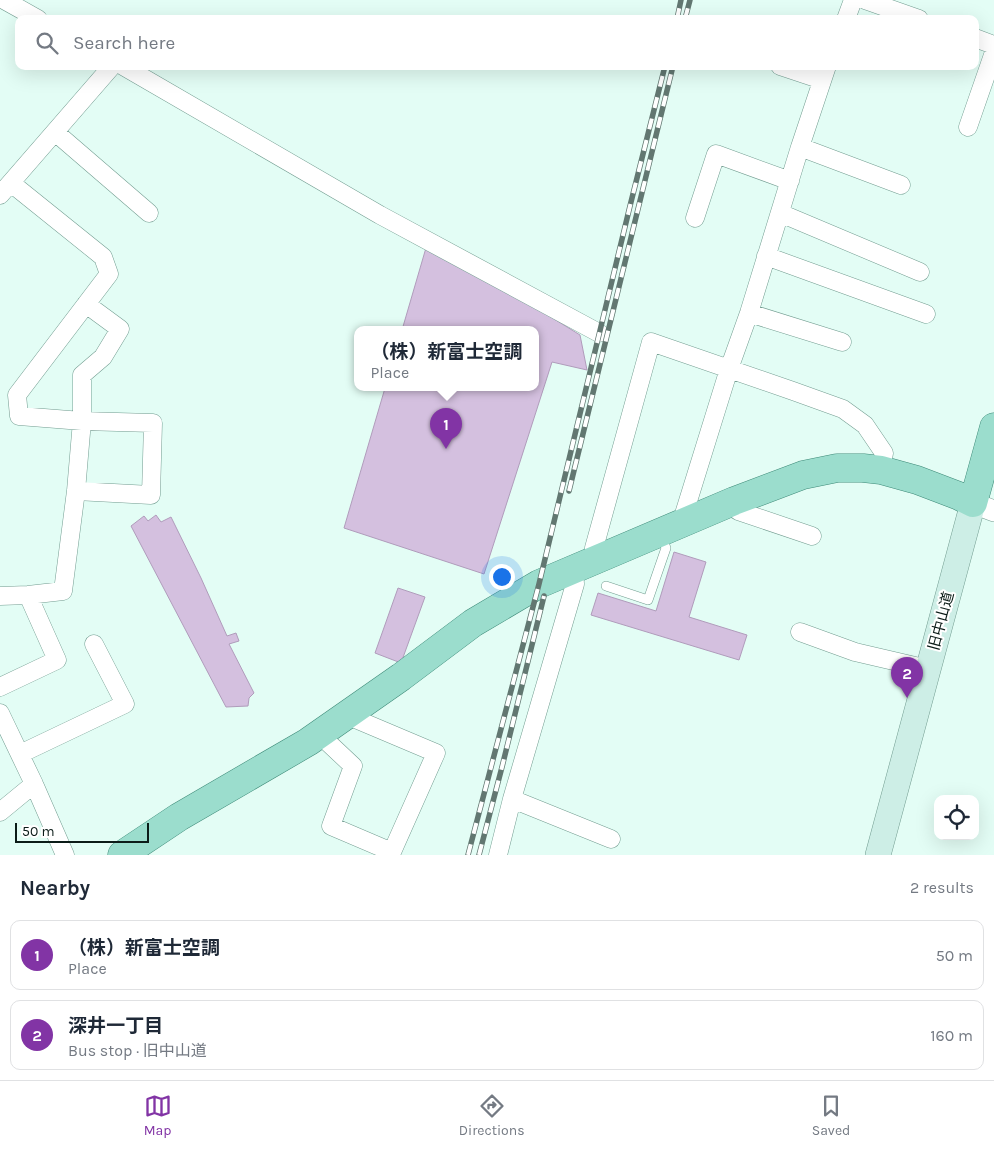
<!DOCTYPE html>
<html lang="en">
<head>
<meta charset="utf-8">
<style>
  body { margin:0; font-family:Karla,"Noto Sans JP",sans-serif; background:#f6f6f7; color:#1f2937 }
  .controls { position:absolute; right:15px; bottom:15px; display:grid; overflow:hidden; border-radius:10px; box-shadow:0 5px 20px #0002 }
  .controls button { width:45px; height:45px; display:grid; place-items:center; padding:0; border:0; border-bottom:1px solid #e0e1e3; background:#fff; color:#1f2937; font:25px sans-serif }
  .scale { position:absolute; left:15px; bottom:12px; width:134px; box-sizing:border-box; padding-left:5px; border:2px solid #0b1c18; border-top:0; font-size:14px; line-height:18px; white-space:nowrap; color:#0b1c18; -webkit-text-stroke:4px #fff; paint-order:stroke }
  .you { position:absolute; left:501px; top:576px; width:18px; height:18px; margin:-12px; border:4px solid #fff; border-radius:50%; background:#1a73e8; box-shadow:0 0 0 8px #1a73e833 }
  .badge { display:grid; place-items:center; width:32px; height:32px; border-radius:50%; background:#8234a5; color:#fff; font-size:16px; font-weight:700 }
  .pin { position:absolute; translate:-50% -41px; filter:drop-shadow(0 1px 2px #0008) }
  .pin::after { content:''; position:absolute; top:26px; width:18px; height:15px; background:inherit; clip-path:polygon(0 0,100% 0,50% 100%) }
  .popup { position:absolute; left:354px; top:326px; width:185px; height:65px; box-sizing:border-box; display:grid; place-content:center; border-radius:10px; background:#fff; filter:drop-shadow(0 1px 4px #0005); font-size:16px; white-space:nowrap; color:#747a83 }
  .popup b { font-size:19px; color:#1f2937 }
  .popup::after { content:''; position:absolute; left:50%; top:100%; margin-left:-10px; border:10px solid transparent; border-top-color:#fff }
  .list { margin:0; padding:0; list-style:none }
  h2 { display:flex; justify-content:space-between; align-items:center; height:65px; margin:0; padding:0 20px; font-size:21px }
  h2 small { font-size:16px; font-weight:400; color:#747a83 }
  .list li { display:grid; grid-template-columns:32px 1fr auto; gap:15px; align-items:center; box-sizing:border-box; height:70px; margin:0 10px 10px; padding:0 10px; border:1px solid #e0e1e3; border-radius:10px }
  .list b { display:block; font-size:19px; white-space:nowrap }
  .list p { margin:0; font-size:16px; white-space:nowrap; color:#747a83 }
  .list em { font-size:16px; font-style:normal; color:#747a83 }
  .icon { flex:none; width:28px; height:28px; fill:none; stroke:currentColor; stroke-width:2; stroke-linecap:round; stroke-linejoin:round }
  .map { position:relative; flex:none; width:994px; height:855px; overflow:hidden }
  .search { position:absolute; background:#fff; box-shadow:0 5px 20px #0002; left:15px; right:15px; top:15px; height:55px; display:flex; align-items:center; gap:12px; box-sizing:border-box; padding:0 18px; border-radius:10px; color:#747a83; font-size:19px }
  .sheet { height:225px; background:#fff }
  nav { display:flex; justify-content:space-around; align-items:center; box-sizing:border-box; height:70px; border-top:1px solid #e0e1e3; background:#fff; font-size:14px; color:#747a83 }
  nav a { display:grid; justify-items:center; gap:2px }
  nav .on { color:#8234a5 }
  .map>svg:first-child { display:block }
  .building { fill:#d4c0df; stroke:#b09cbb }
  .lines { fill:none; stroke-linecap:round; stroke-linejoin:round }
  .service-casing { stroke:#739d91; stroke-width:10 }
  .minor-casing { stroke:#739d91; stroke-width:19 }
  .tertiary-casing { stroke:#739d91; stroke-width:22 }
  .secondary-casing { stroke:#739d91; stroke-width:26 }
  .primary-casing { stroke:#3e8a78; stroke-width:29 }
  .service { stroke:#fff; stroke-width:9 }
  .minor { stroke:#fff; stroke-width:18 }
  .tertiary { stroke:#fff; stroke-width:21 }
  .secondary { stroke:#cdeee6; stroke-width:25 }
  .primary { stroke:#9bddcd; stroke-width:28 }
  .rail-casing { stroke:#627771; stroke-width:5.5 }
  .rail { stroke:#fff; stroke-width:4; stroke-dasharray:11; stroke-linecap:butt }
  .labels { text-anchor:middle; dominant-baseline:central; stroke-width:4; stroke-linejoin:round; paint-order:stroke }
  .street-label { font-size:15px; fill:#0b1c18; stroke:#fff }
</style>
</head>
<body>
<div class="map">
<svg width="994" height="855" viewBox="0 0 994 855">
  <rect width="100%" height="100%" fill="#e3fdf5"/>
  <!-- building -->
  <path class="building" d="M428 241 580 335 587 370 552 362 484 574 344 528 385 388H535V330H402Z
    M156 515 161 522 171 517 201 578 227 636 236 633 239 641 229 644 254 693 249 698 248 706 226 707 131 526 144 516 148 521Z
    M674 552 706 562 689 617 747 635 739 660 591 615 598 593 656 611Z
    M398 588 425 597 401 663 375 653Z"/>
  <g class="lines">
    <!-- service casing -->
    <g class="service-casing">
      <path id="service" d="M606 586 648 600 666 548 661 535"/>
    </g>
    <!-- minor casing -->
    <g class="minor-casing">
      <path id="minor" d="M4 0 38 19
        M865 0 919 19
        M846 19 853 0
        M975 38 994 45
        M123 66 380 215 599 333
        M780 66 822 80
        M968 127 994 52
        M55 132 149 213
        M800 147 901 185
        M11 183 103 257 109 274 17 395 19 416 82 421 153 423 151 495 76 491
        M0 195 112 66
        M780 213 920 272
        M695 218 716 154 790 181
        M766 256 926 314
        M749 313 842 342
        M734 501 738 511 812 536
        M685 521 684 514 729 369 749 313 800 147 827 66
        M594 561V548L651 342 793 391 843 409 865 425 884 453 881 470
        M0 596 28 595 63 591 76 491 82 421V375L103 357 120 329 86 304
        M800 632 855 652 928 669
        M0 687 57 660 28 595
        M0 713 34 784 65 855
        M319 734 353 766 331 826 392 852 436 753 346 715
        M20 754 125 704 94 644
        M512 799 611 839
        M0 812 34 784
        M498 855 512 799 575 584 574 570"/>
    </g>
    <!-- tertiary casing -->
    <g class="tertiary-casing">
      <path id="tertiary" d="M973 503 994 511"/>
    </g>
    <!-- secondary casing -->
    <g class="secondary-casing">
      <path id="secondary" d="M878 855 973 503"/>
    </g>
    <!-- primary casing -->
    <g class="primary-casing">
      <path id="primary" d="M122 855 179 817 308 742 401 677 473 623 539 584 734 501 803 475 837 468H863L881 470 917 480 959 496 973 503 994 427"/>
    </g>
    <!-- service -->
    <use href="#service" class="service"/>
    <!-- minor -->
    <use href="#minor" class="minor"/>
    <!-- tertiary -->
    <use href="#tertiary" class="tertiary"/>
    <!-- secondary -->
    <use href="#secondary" class="secondary"/>
    <!-- primary -->
    <use href="#primary" class="primary"/>
    <!-- rail casing -->
    <g class="rail-casing">
      <path id="rail" d="M677 19 681 0
        M685 19 690 0
        M569 491 673 66
        M468 855 539 584 630 206 665 66
        M479 855 502 767 544 596"/>
    </g>
    <!-- rail -->
    <use href="#rail" class="rail"/>
  </g>
  <g class="labels">
    <!-- street labels -->
    <g class="street-label">
      <text transform="translate(941 621) rotate(-75)">旧中山道</text>
    </g>
  </g>
</svg>
<div class="controls">
<button><svg class="icon" aria-label="locate" viewBox="0 0 24 24"><circle cx="12" cy="12" r="6"/><path d="M12 2v4M12 18v4M2 12h4M18 12h4"/></svg></button>
</div>
<div class="scale">50 m</div>
<div class="you"></div>
<div class="pin badge" style="left:446px;top:449px">1</div>
<div class="popup"><b>（株）新富士空調</b>Place</div>
<div class="pin badge" style="left:907px;top:698px">2</div>
<div class="search"><svg class="icon" aria-label="search" viewBox="0 0 24 24"><circle cx="10" cy="10" r="6"/><path d="M15 15l6 6"/></svg>Search here</div>
</div>
<section class="sheet">
<h2>Nearby<small>2 results</small></h2>
<ul class="list">
<li><span class="badge">1</span><div><b>（株）新富士空調</b><p>Place</p></div><em>50 m</em></li>
<li><span class="badge">2</span><div><b>深井一丁目</b><p>Bus stop · 旧中山道</p></div><em>160 m</em></li>
</ul>
</section>
<nav>
<a class="on"><svg class="icon" aria-label="map" viewBox="0 0 24 24"><path d="M3 6l6-2 6 2 6-2v14l-6 2-6-2-6 2zM9 4v14M15 6v14"/></svg>Map</a>
<a><svg class="icon" aria-label="directions" viewBox="0 0 24 24"><path d="M12 3l9 9-9 9-9-9zM9 14v-3h6M13 9l2 2-2 2"/></svg>Directions</a>
<a><svg class="icon" aria-label="saved" viewBox="0 0 24 24"><path d="M7 4h10v16l-5-4-5 4z"/></svg>Saved</a>
</nav>
</body>
</html>
